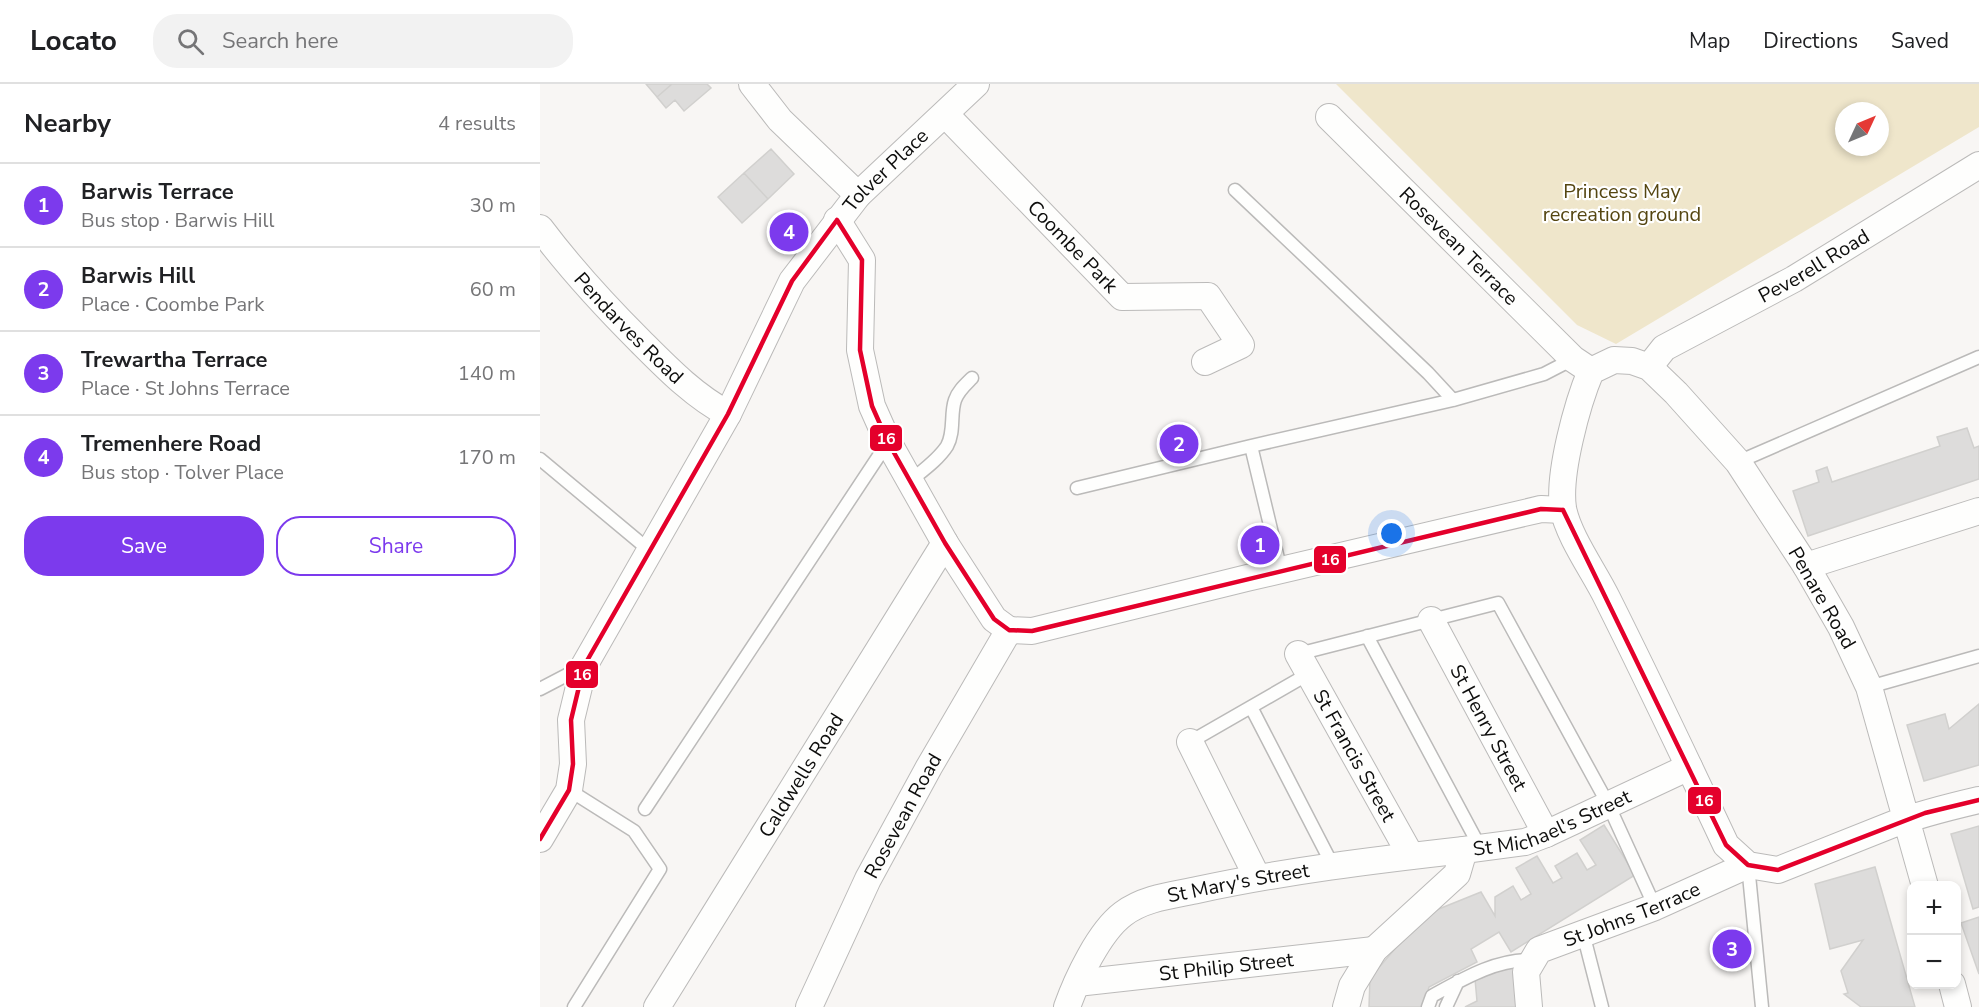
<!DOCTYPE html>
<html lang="en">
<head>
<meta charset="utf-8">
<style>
  body { margin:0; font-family:"Nunito Sans",sans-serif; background:#f2f2f2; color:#202124 }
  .controls { position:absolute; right:18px; bottom:18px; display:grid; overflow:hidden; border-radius:12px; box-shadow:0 3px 9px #0003 }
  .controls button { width:54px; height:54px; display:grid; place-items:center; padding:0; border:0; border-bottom:2px solid #e0e0e0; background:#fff; color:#202124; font:30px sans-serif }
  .compass { position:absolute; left:1295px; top:18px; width:54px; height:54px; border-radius:50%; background:#fff; box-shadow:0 3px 9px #0003; rotate:46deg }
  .you { position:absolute; left:852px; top:450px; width:21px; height:21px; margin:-15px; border:4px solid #fff; border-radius:50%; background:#1a73e8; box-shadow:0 0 0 9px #1a73e833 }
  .badge { display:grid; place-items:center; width:39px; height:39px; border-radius:50%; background:#7c3aed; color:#fff; font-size:20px; font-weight:700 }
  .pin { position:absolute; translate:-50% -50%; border:3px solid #fff; box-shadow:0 2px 6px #0006 }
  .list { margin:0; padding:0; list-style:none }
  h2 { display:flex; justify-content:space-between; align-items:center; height:78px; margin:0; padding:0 24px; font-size:26px }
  h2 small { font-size:20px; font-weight:400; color:#757577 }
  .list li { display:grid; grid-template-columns:39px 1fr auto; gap:18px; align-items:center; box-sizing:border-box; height:84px; padding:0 24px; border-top:2px solid #e0e0e0 }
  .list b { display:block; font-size:22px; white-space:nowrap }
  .list p { margin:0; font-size:20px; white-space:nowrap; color:#757577 }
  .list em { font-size:20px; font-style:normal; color:#757577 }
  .actions { display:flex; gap:12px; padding:18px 24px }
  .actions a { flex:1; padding:14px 0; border:2px solid #7c3aed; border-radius:24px; text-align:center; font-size:21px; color:#7c3aed }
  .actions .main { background:#7c3aed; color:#fff }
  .icon { flex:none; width:33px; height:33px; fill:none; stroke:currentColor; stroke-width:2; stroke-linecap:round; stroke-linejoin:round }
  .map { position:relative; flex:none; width:1439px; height:923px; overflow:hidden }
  header { display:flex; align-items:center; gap:36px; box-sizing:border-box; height:84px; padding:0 30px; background:#fff; border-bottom:2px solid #e0e0e0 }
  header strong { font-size:28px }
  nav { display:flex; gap:33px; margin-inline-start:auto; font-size:21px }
  .search { width:420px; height:54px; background:#f2f2f2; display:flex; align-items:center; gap:15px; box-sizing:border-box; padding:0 21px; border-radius:24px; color:#757577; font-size:22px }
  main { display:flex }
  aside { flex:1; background:#fff }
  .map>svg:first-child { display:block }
  .green { fill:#efe6cb; fill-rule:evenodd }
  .building { fill:#dddcdb; stroke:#d1d0ce; stroke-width:1.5 }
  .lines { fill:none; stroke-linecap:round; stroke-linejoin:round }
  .service-casing { stroke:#bbbab9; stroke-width:15 }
  .minor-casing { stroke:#bbbab9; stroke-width:28 }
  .service { stroke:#fefefd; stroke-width:12 }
  .minor { stroke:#fefefd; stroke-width:26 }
  .bus-1-casing { stroke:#fff; stroke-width:9 }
  .bus-1 { stroke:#e4002b; stroke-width:4.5 }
  .labels { text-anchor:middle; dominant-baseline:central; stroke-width:4.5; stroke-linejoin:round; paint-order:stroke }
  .street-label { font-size:20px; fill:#0d0d0c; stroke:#fff }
  .park-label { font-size:20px; fill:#554611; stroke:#fff }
  .line-badge { stroke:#fff; stroke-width:2 }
  .badge-label { font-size:16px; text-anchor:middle; font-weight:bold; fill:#fff }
</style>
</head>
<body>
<header>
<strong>Locato</strong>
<div class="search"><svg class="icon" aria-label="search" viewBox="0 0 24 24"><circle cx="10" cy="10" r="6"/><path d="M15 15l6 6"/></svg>Search here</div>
<nav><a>Map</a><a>Directions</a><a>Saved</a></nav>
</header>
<main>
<aside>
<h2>Nearby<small>4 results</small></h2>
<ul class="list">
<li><span class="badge">1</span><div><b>Barwis Terrace</b><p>Bus stop · Barwis Hill</p></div><em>30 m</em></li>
<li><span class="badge">2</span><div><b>Barwis Hill</b><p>Place · Coombe Park</p></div><em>60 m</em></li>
<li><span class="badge">3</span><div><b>Trewartha Terrace</b><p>Place · St Johns Terrace</p></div><em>140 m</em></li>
<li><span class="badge">4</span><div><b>Tremenhere Road</b><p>Bus stop · Tolver Place</p></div><em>170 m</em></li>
</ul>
<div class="actions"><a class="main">Save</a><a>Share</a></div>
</aside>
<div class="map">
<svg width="1439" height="923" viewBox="0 0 1439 923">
  <rect width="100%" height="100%" fill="#f8f6f4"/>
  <!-- green -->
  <path class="green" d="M796 0H1439V43L1076 260 1037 241ZM1304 27H1340V63H1304Z"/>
  <!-- building -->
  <path class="building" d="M106 0H132L117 13Z
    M132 0H167L171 4 144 27 135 16 126 24 117 13Z
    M231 65 254 90 228 115 204 89Z
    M204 89 228 115 202 139 178 113Z
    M1427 344 1434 364 1439 362V395L1268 452 1253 407 1279 398 1276 387 1287 383 1292 398 1400 362 1397 353Z
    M649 351 652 364 629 369 626 357Z
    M1439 620V681L1384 697 1367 641 1405 630 1409 645Z
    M1064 741 1095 791 971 868 959 848 931 865 937 878 889 903 883 923H829L830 894 884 831 941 808 955 832V813L973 802 981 816 991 810 976 784 997 772 1013 799 1022 794 1015 782 1037 769 1047 786 1056 781 1040 756Z
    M1439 742V823L1433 825 1411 750Z
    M1335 783 1375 923H1321L1304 910 1308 909 1301 887 1323 856 1290 865 1275 800Z
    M1439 833V890L1421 839Z
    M1196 857 1199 870 1188 873 1185 860Z
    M977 878 980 923H925L937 917 935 895Z"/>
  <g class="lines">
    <!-- service casing -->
    <g class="service-casing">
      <path id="service" d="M695 106 888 289 913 316
        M0 375 109 466
        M1198 378 1439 273
        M370 397C382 387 398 376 407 362 415 348 410 330 415 316 418 307 425 301 432 294
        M537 404 711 362
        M741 487 711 362 913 316 1004 290 1033 275
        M827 552 941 765
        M758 570 958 519 1068 720 1115 823
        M1329 603 1439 572
        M0 605 44 582
        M711 623 793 782
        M650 658 770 589
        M29 706 94 747 120 785 34 923
        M105 725 348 358
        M1208 781 1222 923
        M1043 849 1062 923
        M888 923 892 912C923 895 956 875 993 876
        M906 923 918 897"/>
    </g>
    <!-- minor casing -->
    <g class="minor-casing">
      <g id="minor">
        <path d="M212 0 240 36 318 111"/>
        <path id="s1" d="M405 30 582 213 668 212 701 261 665 278"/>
        <path id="s2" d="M789 33 1033 275 1051 287"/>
        <path d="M297 136 322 176 320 266 332 322 348 358 405 459 454 535 469 546"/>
        <path id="s3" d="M0 144C30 184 64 221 100 257 127 284 154 312 188 330"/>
        <path id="s4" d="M1109 283 1124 264 1254 195 1439 81"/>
        <path d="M1266 482 1439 427"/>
        <path id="s5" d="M891 536 1006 750"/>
        <path d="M469 546 492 547 707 494 1001 425 1023 426"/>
        <path id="s6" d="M758 570 871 772"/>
        <path d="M650 658 717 793"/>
        <path id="s7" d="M0 755 29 706 33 680 31 636 44 582 188 330 252 197 318 111 436 0"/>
        <path d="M1385 802 1329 603 1301 543 1266 482 1198 378 1136 309 1109 283 1092 277 1074 276 1051 287C1037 320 1018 390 1023 424 1028 452 1055 489 1067 514 1108 596 1147 678 1186 761L1208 781 1238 786 1351 741C1380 730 1409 723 1439 716"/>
        <path id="s8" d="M537 899 834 866"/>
        <path d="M1412 900 1418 923"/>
        <path id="s9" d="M117 923 405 459"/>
        <path id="s10" d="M269 923 328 795 389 683 469 546"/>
        <path id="s11" d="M527 923C537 895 559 848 583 830 604 814 633 811 657 806 745 787 835 776 924 766"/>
        <path id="s12" d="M806 923 812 902 834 866 917 790 924 766 985 758 1006 750 1149 683"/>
        <path id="s13" d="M989 923 986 888 999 866 1115 823 1208 781"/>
      </g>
    </g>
    <!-- service -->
    <use href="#service" class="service"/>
    <!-- minor -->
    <use href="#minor" class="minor"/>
    <!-- bus-1 casing -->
    <g class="bus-1-casing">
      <path id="bus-1" d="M297 136 322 176 320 266 332 322 348 358 405 459 454 535 469 546
        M1023 426 1186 761 1208 781 1238 786 1385 729 1439 716
        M469 546 492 547 1001 425 1023 426
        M0 755 29 706 33 680 31 636 44 582 188 330 252 197 297 136"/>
    </g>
    <!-- bus-1 -->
    <use href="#bus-1" class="bus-1"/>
  </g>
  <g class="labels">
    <!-- street labels -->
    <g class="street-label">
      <text stroke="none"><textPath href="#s7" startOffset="766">Tolver Place</textPath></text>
      <text stroke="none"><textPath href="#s1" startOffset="184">Coombe Park</textPath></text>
      <text stroke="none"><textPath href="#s2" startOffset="183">Rosevean Terrace</textPath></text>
      <text stroke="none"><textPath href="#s4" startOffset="195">Peverell Road</textPath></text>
      <text stroke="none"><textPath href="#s3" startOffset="134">Pendarves Road</textPath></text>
      <text transform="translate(1282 514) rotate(60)">Penare Road</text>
      <text stroke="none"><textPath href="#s5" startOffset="122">St Henry Street</textPath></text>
      <text stroke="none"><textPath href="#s6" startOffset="116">St Francis Street</textPath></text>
      <text stroke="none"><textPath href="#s9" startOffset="273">Caldwells Road</textPath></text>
      <text stroke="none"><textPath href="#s10" startOffset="213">Rosevean Road</textPath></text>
      <text stroke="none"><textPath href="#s12" startOffset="294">St Michael's Street</textPath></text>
      <text stroke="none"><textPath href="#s11" startOffset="230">St Mary's Street</textPath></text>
      <text stroke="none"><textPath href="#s13" startOffset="160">St Johns Terrace</textPath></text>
      <text stroke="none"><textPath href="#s8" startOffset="150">St Philip Street</textPath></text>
    </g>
    <!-- park labels -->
    <g class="park-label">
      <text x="1082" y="107">Princess May<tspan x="1082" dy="23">recreation ground</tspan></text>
    </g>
  </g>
  <g class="line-badge">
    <rect x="329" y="340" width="34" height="28" rx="6" fill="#e4002b"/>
    <rect x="773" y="461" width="34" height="29" rx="6" fill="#e4002b"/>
    <rect x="25" y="576" width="34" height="29" rx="6" fill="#e4002b"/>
    <rect x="1147" y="702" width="35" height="29" rx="6" fill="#e4002b"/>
  </g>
  <g class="badge-label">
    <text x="346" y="360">16</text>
    <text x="790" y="481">16</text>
    <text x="42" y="596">16</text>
    <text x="1164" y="722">16</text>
  </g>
</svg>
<div class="controls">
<button>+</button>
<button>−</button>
</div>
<svg class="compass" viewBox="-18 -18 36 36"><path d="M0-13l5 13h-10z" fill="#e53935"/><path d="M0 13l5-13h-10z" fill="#757577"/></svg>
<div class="you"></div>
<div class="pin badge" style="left:720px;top:461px">1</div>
<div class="pin badge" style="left:639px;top:360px">2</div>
<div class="pin badge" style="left:1192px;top:865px">3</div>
<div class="pin badge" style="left:249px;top:148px">4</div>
</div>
</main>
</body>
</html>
